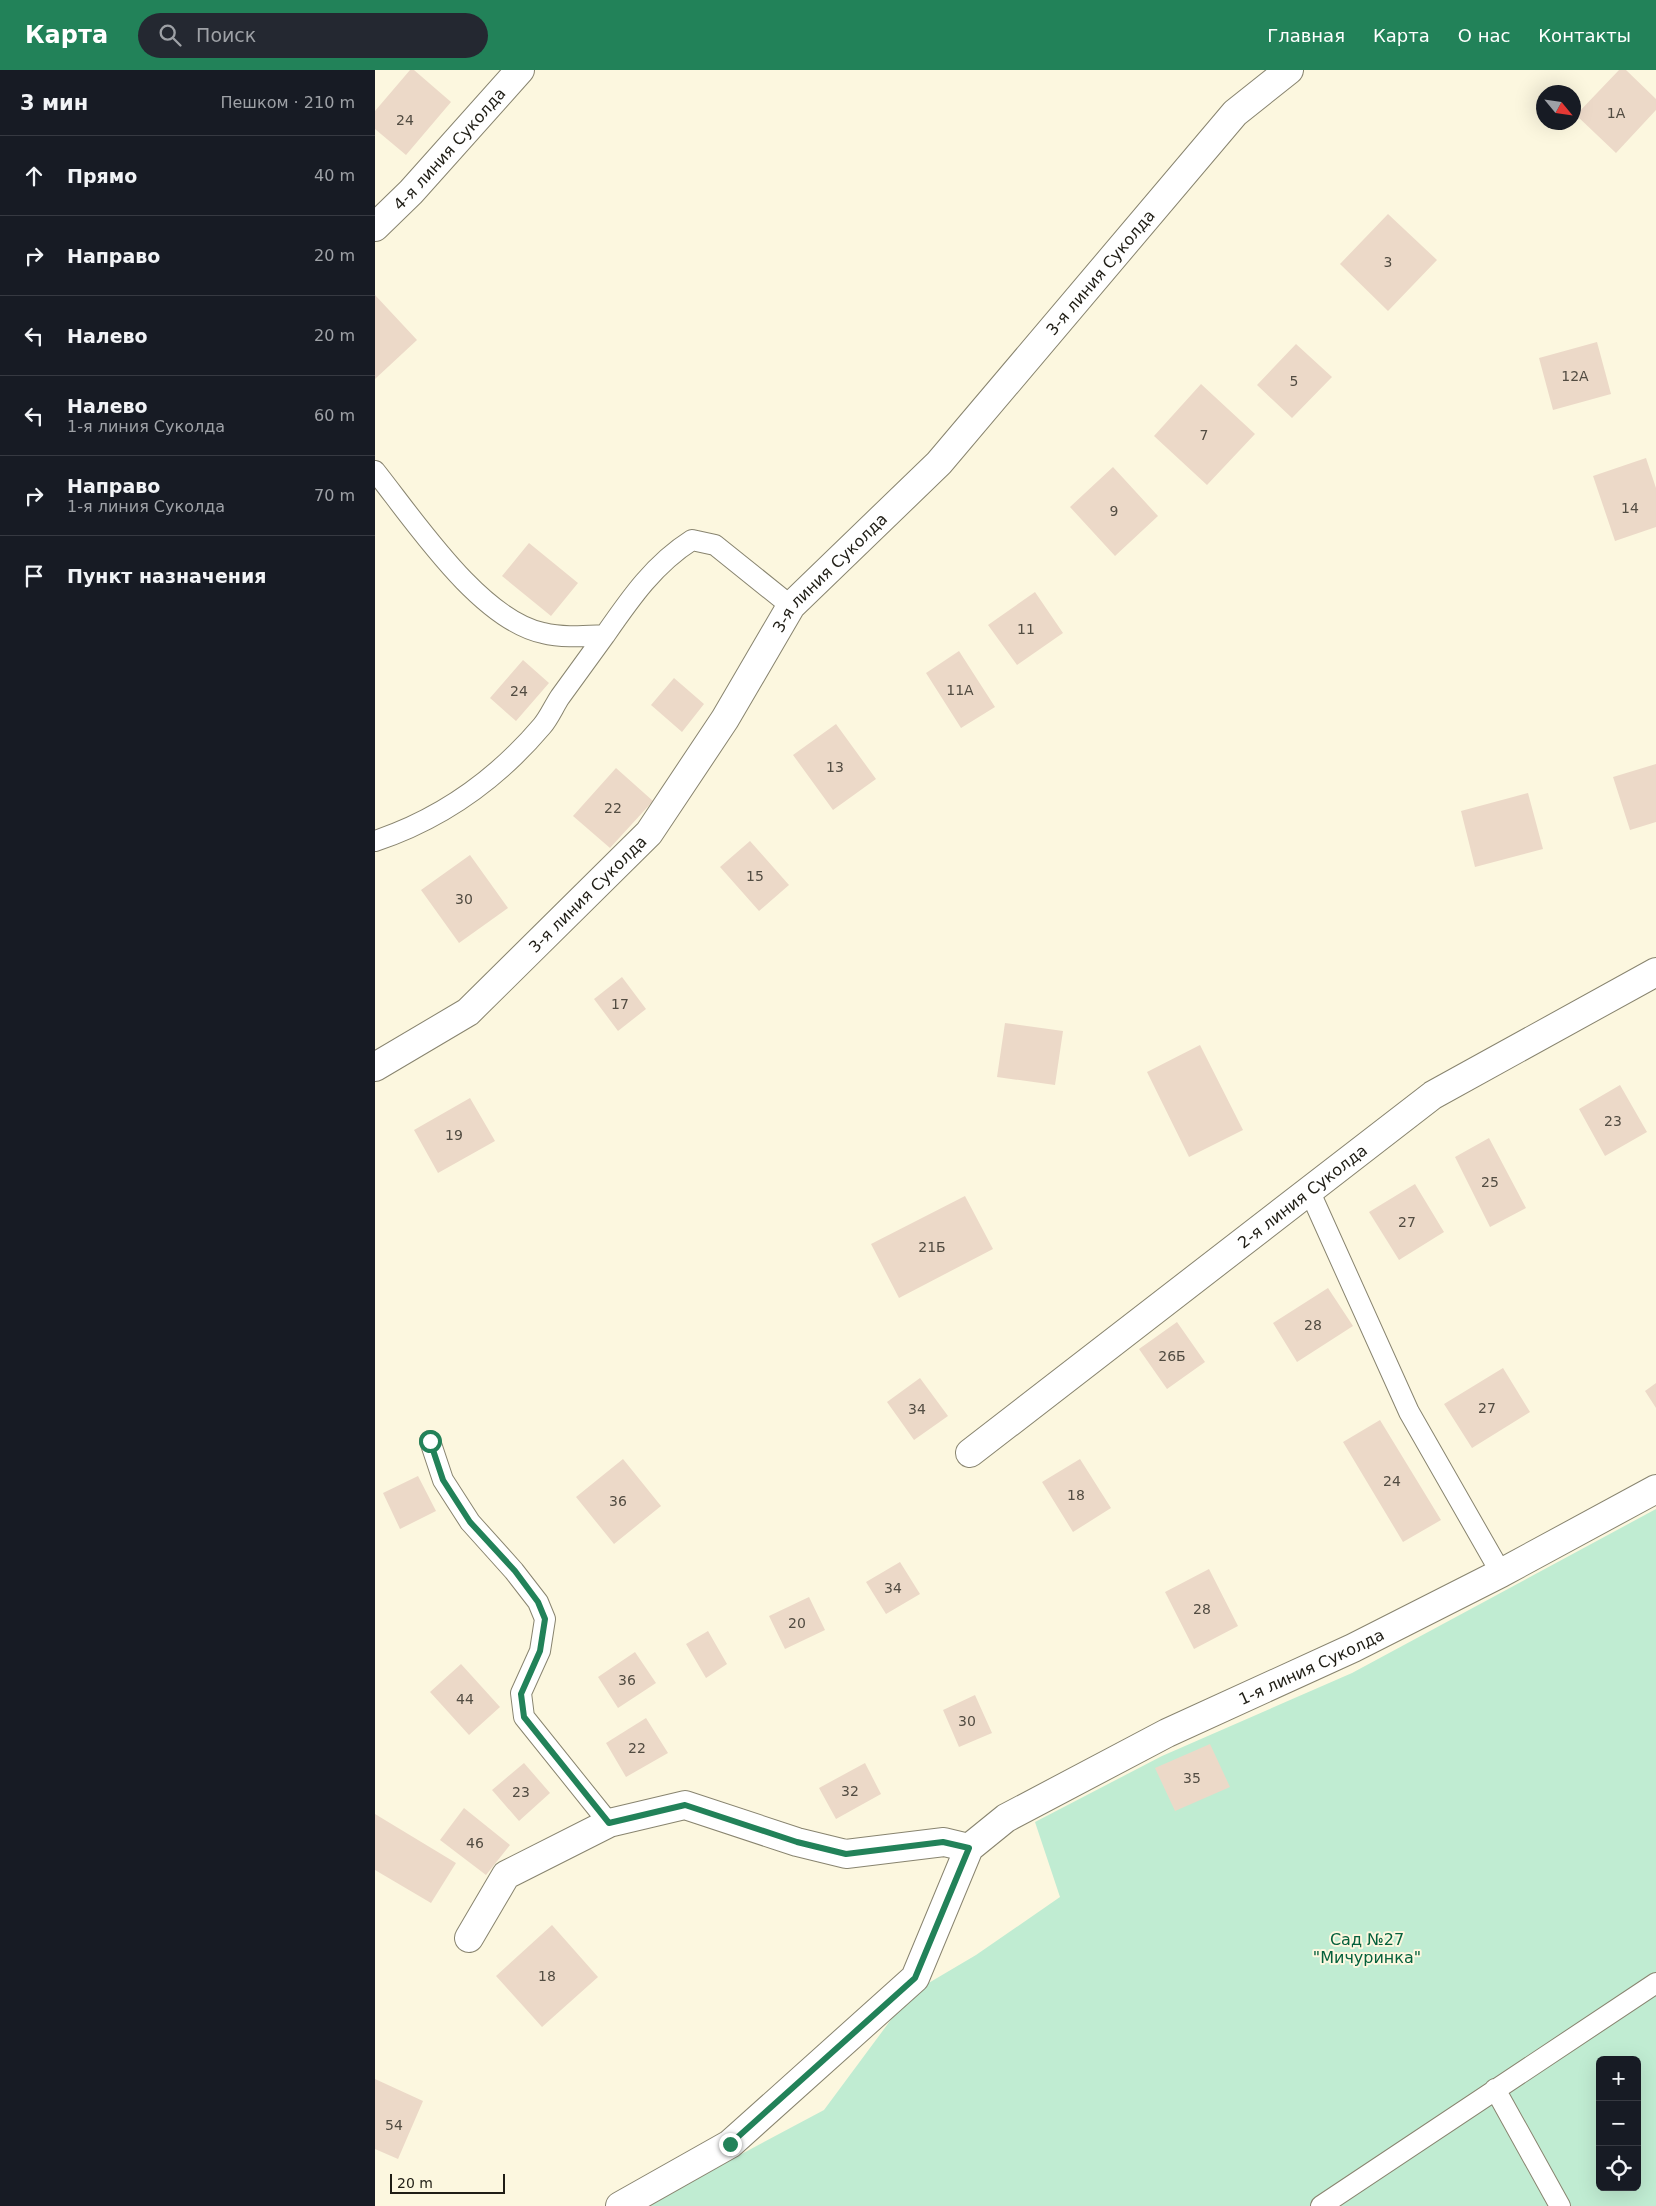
<!DOCTYPE html>
<html lang="ru">
<head>
<meta charset="utf-8">
<style>
  body { margin:0; font-family:"DejaVu Sans",sans-serif; background:#242831; color:#f1f3f6 }
  .controls { position:absolute; right:15px; bottom:15px; display:grid; overflow:hidden; border-radius:8px; box-shadow:0 5px 20px #0002 }
  .controls button { width:45px; height:45px; display:grid; place-items:center; padding:0; border:0; border-bottom:1px solid #363941; background:#171b24; color:#f1f3f6; font:25px sans-serif }
  .compass { position:absolute; left:1161px; top:15px; width:45px; height:45px; border-radius:50%; background:#171b24; box-shadow:0 5px 20px #0002; rotate:119deg }
  .scale { position:absolute; left:15px; bottom:12px; width:115px; box-sizing:border-box; padding-left:5px; border:2px solid #1f1d15; border-top:0; font-size:14px; line-height:18px; white-space:nowrap; color:#1f1d15; -webkit-text-stroke:4px #fcf7df; paint-order:stroke }
  .stop { position:absolute; width:15px; height:15px; margin:-11px; border:4px solid #228259; border-radius:50%; background:#fff }
  .stop.end { background:#228259; border-color:#fff; box-shadow:0 1px 5px #0008 }
  .list { margin:0; padding:0; list-style:none }
  h2 { display:flex; justify-content:space-between; align-items:center; height:65px; margin:0; padding:0 20px; font-size:21px }
  h2 small { font-size:16px; font-weight:400; color:#9ea1a6 }
  .list li { display:grid; grid-template-columns:32px 1fr auto; gap:15px; align-items:center; box-sizing:border-box; height:80px; padding:0 20px; border-top:1px solid #363941 }
  .list b { display:block; font-size:19px; white-space:nowrap }
  .list p { margin:0; font-size:16px; white-space:nowrap; color:#9ea1a6 }
  .list em { font-size:16px; font-style:normal; color:#9ea1a6 }
  .icon { flex:none; width:28px; height:28px; fill:none; stroke:currentColor; stroke-width:2; stroke-linecap:round; stroke-linejoin:round }
  .map { position:relative; flex:none; width:1281px; height:2136px; overflow:hidden }
  header { display:flex; align-items:center; gap:30px; box-sizing:border-box; height:70px; padding:0 25px; background:#228259; color:#fff }
  header strong { font-size:24px }
  nav { display:flex; gap:28px; margin-inline-start:auto; font-size:18px }
  .search { width:350px; height:45px; background:#242831; display:flex; align-items:center; gap:12px; box-sizing:border-box; padding:0 18px; border-radius:28px; color:#9ea1a6; font-size:19px }
  main { display:flex }
  aside { flex:1; background:#171b24 }
  .map>svg:first-child { display:block }
  .green { fill:#c0ecd2; fill-rule:evenodd }
  .building { fill:#ecd9c8 }
  .lines { fill:none; stroke-linecap:round; stroke-linejoin:round }
  .lane-casing { stroke:#88846f; stroke-width:22 }
  .street-casing { stroke:#88846f; stroke-width:30 }
  .lane { stroke:#fff; stroke-width:20 }
  .street { stroke:#fff; stroke-width:28 }
  .route { stroke:#228259; stroke-width:6 }
  .labels { text-anchor:middle; dominant-baseline:central; stroke-width:4; stroke-linejoin:round; paint-order:stroke }
  .number-label { font-size:14px; fill:#524c42 }
  .street-label { font-size:16px; fill:#1f1d15; stroke:#fcf7df }
  .park-label { font-size:16px; fill:#04603c; stroke:#fcf7df }
</style>
</head>
<body>
<header>
<strong>Карта</strong>
<div class="search"><svg class="icon" aria-label="search" viewBox="0 0 24 24"><circle cx="10" cy="10" r="6"/><path d="M15 15l6 6"/></svg>Поиск</div>
<nav><a>Главная</a><a>Карта</a><a>О нас</a><a>Контакты</a></nav>
</header>
<main>
<aside>
<h2>3 мин<small>Пешком · 210 m</small></h2>
<ul class="list">
<li><svg class="icon" aria-label="ahead" viewBox="0 0 24 24"><path d="M12 20V5M6 11l6-6 6 6"/></svg><div><b>Прямо</b></div><em>40 m</em></li>
<li><svg class="icon" aria-label="right" viewBox="0 0 24 24"><path d="M7 20v-9h11M14 6l5 5-5 5"/></svg><div><b>Направо</b></div><em>20 m</em></li>
<li><svg class="icon" aria-label="left" viewBox="0 0 24 24"><path d="M17 20v-9H6M10 6l-5 5 5 5"/></svg><div><b>Налево</b></div><em>20 m</em></li>
<li><svg class="icon" aria-label="left" viewBox="0 0 24 24"><path d="M17 20v-9H6M10 6l-5 5 5 5"/></svg><div><b>Налево</b><p>1-я линия Суколда</p></div><em>60 m</em></li>
<li><svg class="icon" aria-label="right" viewBox="0 0 24 24"><path d="M7 20v-9h11M14 6l5 5-5 5"/></svg><div><b>Направо</b><p>1-я линия Суколда</p></div><em>70 m</em></li>
<li><svg class="icon" aria-label="arrive" viewBox="0 0 24 24"><path d="M6 21V4h12l-3 4 3 4H6"/></svg><div><b>Пункт назначения</b></div></li>
</ul>
</aside>
<div class="map">
<svg width="1281" height="2136" viewBox="0 0 1281 2136">
  <rect width="100%" height="100%" fill="#fcf7df"/>
  <!-- green -->
  <path class="green" d="M1281 1439V2136H269L449 2040 535 1924 601 1885 685 1827 660 1752 787 1686 977 1603ZM1225 1990H1262V2117H1225Z"/>
  <!-- building -->
  <path class="building" d="M35 0H39L76 32 31 85 0 59V41Z
    M1244 0H1251L1281 29V40L1241 83 1201 45Z
    M1013 144 1062 190 1013 241 965 194Z
    M0 225 42 270 0 309Z
    M1222 272 1236 324 1178 340 1164 288Z
    M921 274 957 307 917 348 882 315Z
    M826 314 880 364 832 415 779 366Z
    M1271 388 1281 418V457L1240 471 1218 406Z
    M738 397 783 446 740 486 695 437Z
    M154 473 203 513 176 546 127 506Z
    M660 522 688 563 642 595 613 555Z
    M584 581 620 637 586 658 551 603Z
    M148 590 174 613 141 651 115 628Z
    M299 608 329 634 307 662 276 635Z
    M461 654 501 709 458 740 418 685Z
    M1281 694V752L1255 760 1238 707Z
    M241 698 278 731 235 778 198 746Z
    M1153 723 1168 779 1100 797 1086 741Z
    M375 771 414 815 384 841 345 797Z
    M95 785 133 838 84 873 46 820Z
    M247 907 271 939 243 961 219 929Z
    M630 953 688 961 680 1015 622 1007Z
    M825 975 868 1060 814 1087 772 1002Z
    M1245 1015 1272 1062 1230 1086 1204 1039Z
    M95 1028 120 1071 63 1103 39 1060Z
    M1114 1068 1151 1138 1115 1157 1080 1087Z
    M1040 1114 1069 1162 1024 1190 994 1142Z
    M590 1126 618 1179 524 1228 496 1174Z
    M953 1218 978 1256 922 1292 898 1253Z
    M802 1252 830 1292 792 1319 764 1279Z
    M1128 1298 1155 1342 1097 1378 1069 1334Z
    M545 1308 573 1346 539 1370 512 1332Z
    M1281 1313V1338L1270 1321Z
    M1005 1350 1066 1450 1028 1472 968 1372Z
    M248 1389 286 1436 239 1474 201 1427Z
    M705 1389 736 1438 698 1462 667 1412Z
    M43 1406 61 1441 25 1459 8 1423Z
    M525 1492 545 1524 511 1544 491 1512Z
    M834 1499 863 1556 819 1579 790 1522Z
    M434 1527 450 1560 410 1579 394 1546Z
    M333 1561 352 1594 331 1608 311 1574Z
    M260 1582 281 1613 243 1638 223 1607Z
    M86 1594 125 1637 94 1665 55 1622Z
    M600 1625 617 1663 584 1677 568 1640Z
    M271 1648 293 1683 251 1707 231 1673Z
    M835 1674 855 1717 800 1741 780 1698Z
    M149 1693 175 1723 144 1751 117 1720Z
    M490 1693 506 1724 461 1749 444 1718Z
    M89 1738 135 1775 111 1805 65 1770Z
    M0 1744 81 1793 56 1833 0 1800Z
    M177 1855 223 1907 167 1957 121 1906Z
    M0 2009 48 2031 23 2089 0 2079Z"/>
  <g class="lines">
    <!-- lane casing -->
    <g class="lane-casing">
      <path id="lane" d="M0 401C39 450 105 550 168 563 188 568 209 566 230 565 255 529 279 494 317 470L340 475 416 536
        M0 771C66 749 122 709 167 656 174 648 179 636 185 627 200 606 215 586 230 565
        M934 1120 1034 1342 1126 1503
        M55 1371 68 1410 95 1452 139 1501 163 1532 170 1549 165 1581 146 1623 149 1647 234 1753
        M1120 2019 1185 2136
        M946 2136 1281 1913"/>
    </g>
    <!-- street casing -->
    <g class="street-casing">
      <g id="street">
        <path id="s1" d="M0 157 36 122 145 0"/>
        <path id="s2" d="M0 997 93 942 274 763 350 649 416 536 564 393 860 43 914 0"/>
        <path id="s3" d="M595 1383 1058 1025 1281 902"/>
        <path d="M94 1868 131 1805 234 1753 310 1735 422 1772 471 1784 569 1772 594 1778"/>
        <path id="s4" d="M245 2136 355 2074 540 1908 594 1778 631 1748 792 1663 978 1578 1126 1503 1281 1419"/>
      </g>
    </g>
    <!-- lane -->
    <use href="#lane" class="lane"/>
    <!-- street -->
    <use href="#street" class="street"/>
  </g>
  <g class="lines">
    <!-- route -->
    <path class="route" d="M55 1371 68 1410 95 1452 140 1501 163 1532 170 1549 165 1581 146 1624 149 1647 234 1753 310 1735 422 1772 471 1784 568 1772 594 1778 540 1908 355 2074"/>
  </g>
  <g class="labels">
    <!-- number labels -->
    <g class="number-label">
      <text x="1241" y="43">1А</text>
      <text x="30" y="50">24</text>
      <text x="1013" y="192">3</text>
      <text x="1200" y="306">12А</text>
      <text x="919" y="311">5</text>
      <text x="829" y="365">7</text>
      <text x="1255" y="438">14</text>
      <text x="739" y="441">9</text>
      <text x="651" y="559">11</text>
      <text x="585" y="620">11А</text>
      <text x="144" y="621">24</text>
      <text x="460" y="697">13</text>
      <text x="238" y="738">22</text>
      <text x="380" y="806">15</text>
      <text x="89" y="829">30</text>
      <text x="245" y="934">17</text>
      <text x="1238" y="1051">23</text>
      <text x="79" y="1065">19</text>
      <text x="1115" y="1112">25</text>
      <text x="1032" y="1152">27</text>
      <text x="557" y="1177">21Б</text>
      <text x="938" y="1255">28</text>
      <text x="797" y="1286">26Б</text>
      <text x="1112" y="1338">27</text>
      <text x="542" y="1339">34</text>
      <text x="1017" y="1411">24</text>
      <text x="701" y="1425">18</text>
      <text x="243" y="1431">36</text>
      <text x="518" y="1518">34</text>
      <text x="827" y="1539">28</text>
      <text x="422" y="1553">20</text>
      <text x="252" y="1610">36</text>
      <text x="90" y="1629">44</text>
      <text x="592" y="1651">30</text>
      <text x="262" y="1678">22</text>
      <text x="817" y="1708">35</text>
      <text x="475" y="1721">32</text>
      <text x="146" y="1722">23</text>
      <text x="100" y="1773">46</text>
      <text x="172" y="1906">18</text>
      <text x="19" y="2055">54</text>
    </g>
    <!-- street labels -->
    <g class="street-label">
      <text stroke="none"><textPath href="#s1" startOffset="108">4-я линия Суколда</textPath></text>
      <text stroke="none"><textPath href="#s2" startOffset="1086">3-я линия Суколда</textPath></text>
      <text stroke="none"><textPath href="#s2" startOffset="681">3-я линия Суколда</textPath></text>
      <text stroke="none"><textPath href="#s2" startOffset="276">3-я линия Суколда</textPath></text>
      <text stroke="none"><textPath href="#s3" startOffset="420">2-я линия Суколда</textPath></text>
      <text stroke="none"><textPath href="#s4" startOffset="904">1-я линия Суколда</textPath></text>
    </g>
    <!-- park labels -->
    <g class="park-label">
      <text x="992" y="1869">Сад №27<tspan x="992" dy="18">"Мичуринка"</tspan></text>
    </g>
  </g>
</svg>
<div class="controls">
<button>+</button>
<button>−</button>
<button><svg class="icon" aria-label="locate" viewBox="0 0 24 24"><circle cx="12" cy="12" r="6"/><path d="M12 2v4M12 18v4M2 12h4M18 12h4"/></svg></button>
</div>
<svg class="compass" viewBox="-18 -18 36 36"><path d="M0-13l5 13h-10z" fill="#e53935"/><path d="M0 13l5-13h-10z" fill="#9ea1a6"/></svg>
<div class="scale">20 m</div>
<div class="stop" style="left:55px;top:1371px"></div>
<div class="stop end" style="left:355px;top:2074px"></div>
</div>
</main>
</body>
</html>
